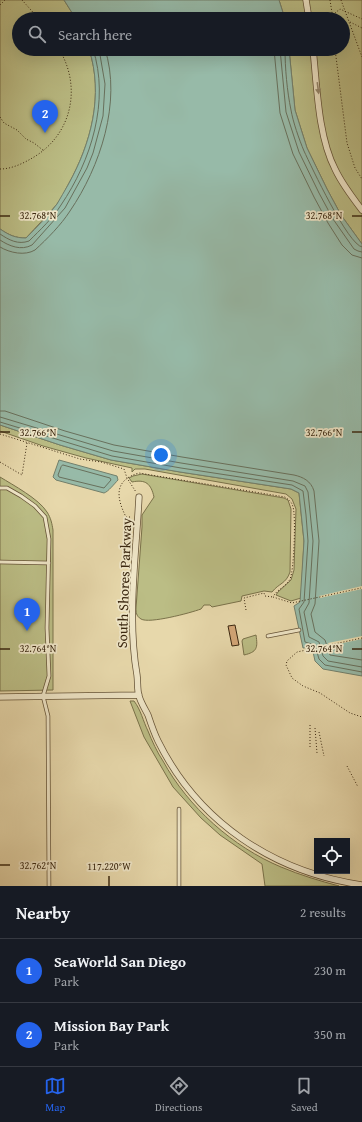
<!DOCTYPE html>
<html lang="en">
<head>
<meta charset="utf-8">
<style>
  body { margin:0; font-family:"Gentium Book Plus",serif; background:#20242c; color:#f1f3f6 }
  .controls { position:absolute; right:12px; bottom:12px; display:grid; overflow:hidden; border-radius:0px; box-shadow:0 4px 16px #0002 }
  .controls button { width:36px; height:36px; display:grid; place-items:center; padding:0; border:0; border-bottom:1px solid #363941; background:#171b24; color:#f1f3f6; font:20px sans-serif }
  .you { position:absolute; left:161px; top:455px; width:14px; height:14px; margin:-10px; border:3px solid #fff; border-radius:50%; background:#1a73e8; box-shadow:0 0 0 6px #1a73e833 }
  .badge { display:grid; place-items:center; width:26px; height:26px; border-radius:50%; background:#2563eb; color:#fff; font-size:13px; font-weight:700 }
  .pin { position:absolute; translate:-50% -33px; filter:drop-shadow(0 1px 2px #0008) }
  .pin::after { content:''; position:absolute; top:21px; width:14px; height:12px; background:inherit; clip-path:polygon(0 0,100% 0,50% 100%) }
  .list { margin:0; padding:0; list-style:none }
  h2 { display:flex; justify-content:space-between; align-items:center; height:52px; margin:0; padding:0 16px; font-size:17px }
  h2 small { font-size:13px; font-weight:400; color:#9ea1a6 }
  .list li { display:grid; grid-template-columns:26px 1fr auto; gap:12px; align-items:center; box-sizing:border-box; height:64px; padding:0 16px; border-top:1px solid #363941 }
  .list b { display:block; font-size:15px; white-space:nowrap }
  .list p { margin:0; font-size:13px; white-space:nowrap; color:#9ea1a6 }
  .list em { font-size:13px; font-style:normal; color:#9ea1a6 }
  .icon { flex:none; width:22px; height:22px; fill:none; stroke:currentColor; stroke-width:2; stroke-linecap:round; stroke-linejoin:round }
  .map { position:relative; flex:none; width:362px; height:886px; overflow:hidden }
  .search { position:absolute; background:#171b24; box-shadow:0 4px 16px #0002; left:12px; right:12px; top:12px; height:44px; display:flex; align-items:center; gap:10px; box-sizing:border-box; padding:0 14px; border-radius:22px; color:#9ea1a6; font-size:15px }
  .sheet { height:180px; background:#171b24 }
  nav { display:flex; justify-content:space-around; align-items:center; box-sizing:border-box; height:56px; border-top:1px solid #363941; background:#171b24; font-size:11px; color:#9ea1a6 }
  nav a { display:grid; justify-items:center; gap:2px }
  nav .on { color:#2563eb }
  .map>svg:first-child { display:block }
  .green { fill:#bbbd85; stroke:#7a724a }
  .water { fill:#97baa8; stroke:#727f6b }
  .pier { fill:#e7d8ab }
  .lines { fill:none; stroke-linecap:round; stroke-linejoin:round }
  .shore { stroke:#68705c; stroke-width:1 }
  .building { fill:#d3a677; stroke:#3a2710 }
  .service-casing { stroke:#655337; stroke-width:4.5 }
  .minor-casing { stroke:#655337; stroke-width:7 }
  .path { stroke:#3a2710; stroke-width:1; stroke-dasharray:1 2; stroke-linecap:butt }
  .service { stroke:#efe6c8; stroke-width:3 }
  .minor { stroke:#efe6c8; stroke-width:5.5 }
  .oneway { fill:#94866c }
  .ticks { fill:none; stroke:#3a2710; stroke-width:1.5 }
  .labels { text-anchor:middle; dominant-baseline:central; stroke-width:3.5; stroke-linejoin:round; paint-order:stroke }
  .street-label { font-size:14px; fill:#3a2710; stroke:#efe6c8 }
  .ticks-label { font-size:10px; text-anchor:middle; fill:#3a2710; stroke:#efe6c8; stroke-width:3.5; stroke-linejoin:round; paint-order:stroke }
</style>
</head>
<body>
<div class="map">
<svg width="362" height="886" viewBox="0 0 362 886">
  <rect width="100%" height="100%" fill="#e7d8ab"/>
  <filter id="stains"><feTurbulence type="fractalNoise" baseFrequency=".005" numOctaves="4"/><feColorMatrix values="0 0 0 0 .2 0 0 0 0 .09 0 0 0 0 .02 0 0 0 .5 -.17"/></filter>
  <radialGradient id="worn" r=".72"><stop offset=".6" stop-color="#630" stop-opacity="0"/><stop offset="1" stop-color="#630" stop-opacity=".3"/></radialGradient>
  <!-- green -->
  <path class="green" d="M0 0H64L76 19H19V49H89C104 95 91 143 69 183 65 190 62 198 57 204 47 216 36 227 26 238 15 238 9 235 0 229Z
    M279 0H362V244L341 215 327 189 307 148 295 110 289 49H343V19H285Z
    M0 425 60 445 111 460 180 472 291 489 299 493 304 541 301 598 291 601 276 595 278 592 291 580 294 570 296 509 292 499 286 494 145 469H135L132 472V468L86 458 43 446 0 431Z
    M142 474 284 498 288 500 291 509 290 572C286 584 279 583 272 592L264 591 242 596 241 601 212 607 210 605H204L201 609C190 613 149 624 141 619 136 616 136 612 136 608L142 527V515L154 497C151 484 146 479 132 482L129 478 133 476Z
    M0 477C13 485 39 499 47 512 51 518 52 524 53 530V690L0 691Z
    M256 635C258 648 257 652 244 655L242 641 243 639Z
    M130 701H134C141 710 143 721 148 731 152 741 157 752 163 761 188 807 233 847 281 867 300 875 320 881 339 886H265L262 864 220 835 201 818 173 787 144 737Z"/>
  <!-- water -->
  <path class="water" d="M64 0H279L285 19H76Z
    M89 49H289L295 110 307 148 327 189 341 215 362 244V676L323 669 315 661 312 647 303 648 294 606 300 602 304 541 299 493 291 489 180 472 111 460 60 445 0 425V229C9 235 15 238 26 238 37 227 48 216 57 204 61 198 64 191 68 185 91 144 104 95 89 49Z
    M59 460 117 476 118 480C115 483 108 492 104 493L56 480 53 477Z"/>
  <!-- pier -->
  <path class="pier" d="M362 586V589L320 598 319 596Z
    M362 636V639L329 646 328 643Z"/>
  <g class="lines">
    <!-- shore -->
    <path class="shore" d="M274 49 280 113 293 154 314 197 328 223 342 245 352 255 362 258
      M280 49 286 112 299 152 319 193 333 219 354 249 358 251 362 252
      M285 49C285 68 287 91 291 110 293 122 299 139 304 151 311 166 348 245 362 247
      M0 234C9 240 18 245 29 241 40 230 53 218 61 205 91 161 110 101 93 49
      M0 240C9 246 21 251 32 245L65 208 87 168 93 153 103 116 105 84 99 49
      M0 247C10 253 25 256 35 250 47 239 61 225 70 211 100 167 122 102 105 49
      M0 411H5L65 431 114 445 182 457 294 475C303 477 311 481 314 491L319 541 315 604 311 614 315 632 325 640 330 655 362 660
      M0 417 113 451 181 463 293 481 305 486 308 492 313 541 309 603 304 612 309 637 319 642 323 656 328 661 362 667
      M0 422 112 456 181 468 292 485 303 491 306 515 308 541 304 602 299 609 305 642 315 645 319 659 325 665 362 672
      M63 465 110 478 111 480 104 488 59 477 58 475 61 467Z"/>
  </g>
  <!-- building -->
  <path class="building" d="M235 625 239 645 232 646 228 626Z"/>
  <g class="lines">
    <!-- service casing -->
    <g class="service-casing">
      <path id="service" d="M0 488H7L21 496 35 506 45 517 49 539 47 628 49 676 43 696 48 716 49 886
        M0 562 49 563
        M268 636 299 630
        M179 886V809"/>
    </g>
    <!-- minor casing -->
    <g class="minor-casing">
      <path id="minor" d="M306 0 309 19
        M313 49C317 86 318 136 335 169 342 184 352 197 362 210
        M139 497C136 555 127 617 137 675 138 682 137 690 139 696 141 703 145 709 148 715 151 724 154 733 158 741 198 822 273 872 362 885
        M0 697 139 695"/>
    </g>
    <!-- path -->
    <path class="path" d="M22 0 39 19
      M330 0 333 19
      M341 0 362 57
      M0 5 5 0
      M335 19V13L340 9 362 19
      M350 22 362 28
      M335 49 347 143 355 168 362 179
      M0 117 4 123 17 130 26 139 34 143 44 151
      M0 169C12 169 24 163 34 157 72 134 82 87 59 49
      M0 434 80 459 101 462 124 469 127 478 136 492
      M0 462 22 475 27 443
      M131 525H130V517H126C116 497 114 480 139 473L285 497C289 500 292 502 293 507 296 516 294 571 290 579 286 587 277 589 273 597L292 603 361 588
      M246 610 244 598 264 593 265 596 273 597
      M362 638 297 652 287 661 286 665 292 678 303 686 320 693 350 713 362 717
      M310 725V748
      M315 728 317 753
      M319 732 324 756
      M347 766 358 787"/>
    <!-- service -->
    <use href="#service" class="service"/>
    <!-- minor -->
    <use href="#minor" class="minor"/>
  </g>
  <!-- one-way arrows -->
  <defs><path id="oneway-solid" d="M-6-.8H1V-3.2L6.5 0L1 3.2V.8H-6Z"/></defs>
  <use class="oneway" href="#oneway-solid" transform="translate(318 88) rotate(83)"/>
  <!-- ticks -->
  <path class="ticks" d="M0 216H10M352 216H362M0 432H10M352 432H362M0 649H10M352 649H362M0 865H10M109 876V886"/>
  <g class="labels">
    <!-- street labels -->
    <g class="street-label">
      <text transform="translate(124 583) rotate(-88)">South Shores Parkway</text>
    </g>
  </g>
  <g class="ticks-label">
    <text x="38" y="219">32.768°N</text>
    <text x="324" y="219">32.768°N</text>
    <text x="38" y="436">32.766°N</text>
    <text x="324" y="436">32.766°N</text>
    <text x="38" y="652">32.764°N</text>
    <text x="324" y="652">32.764°N</text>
    <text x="38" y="869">32.762°N</text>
    <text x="109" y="870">117.220°W</text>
  </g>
  <rect width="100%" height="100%" filter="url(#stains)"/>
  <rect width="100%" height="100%" fill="url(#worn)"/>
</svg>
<div class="controls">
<button><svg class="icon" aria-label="locate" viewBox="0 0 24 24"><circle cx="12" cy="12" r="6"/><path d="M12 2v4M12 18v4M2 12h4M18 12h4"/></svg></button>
</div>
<div class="you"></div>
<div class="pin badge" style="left:27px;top:631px">1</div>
<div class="pin badge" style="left:45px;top:133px">2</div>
<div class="search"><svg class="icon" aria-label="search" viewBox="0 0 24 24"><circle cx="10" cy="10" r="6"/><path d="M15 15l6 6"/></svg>Search here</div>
</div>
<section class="sheet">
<h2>Nearby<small>2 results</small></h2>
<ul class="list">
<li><span class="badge">1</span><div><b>SeaWorld San Diego</b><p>Park</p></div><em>230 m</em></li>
<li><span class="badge">2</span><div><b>Mission Bay Park</b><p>Park</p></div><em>350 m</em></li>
</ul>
</section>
<nav>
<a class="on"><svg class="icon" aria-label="map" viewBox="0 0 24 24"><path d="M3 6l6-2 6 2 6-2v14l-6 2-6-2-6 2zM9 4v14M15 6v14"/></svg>Map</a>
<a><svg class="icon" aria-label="directions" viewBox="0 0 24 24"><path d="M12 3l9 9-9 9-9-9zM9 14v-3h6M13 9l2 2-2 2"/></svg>Directions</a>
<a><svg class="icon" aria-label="saved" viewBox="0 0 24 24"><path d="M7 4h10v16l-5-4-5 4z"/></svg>Saved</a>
</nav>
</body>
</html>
